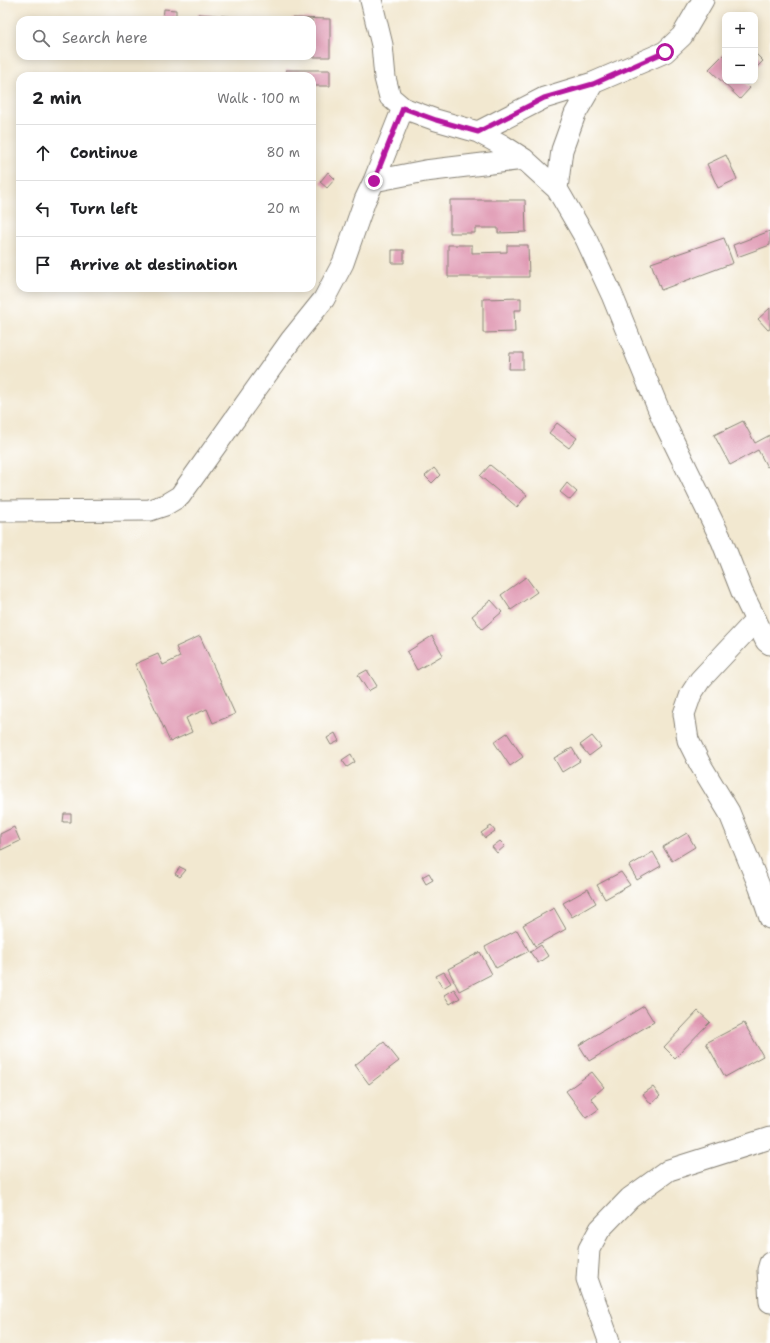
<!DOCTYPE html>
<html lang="en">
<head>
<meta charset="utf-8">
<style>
  body { margin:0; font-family:"Shantell Sans",sans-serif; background:#f2f2f2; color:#202124 }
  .controls { position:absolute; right:12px; top:12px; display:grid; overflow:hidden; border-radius:8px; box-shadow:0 2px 10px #0003 }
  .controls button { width:36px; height:36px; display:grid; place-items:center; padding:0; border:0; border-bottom:1px solid #e0e0e0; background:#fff; color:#202124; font:20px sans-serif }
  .stop { position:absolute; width:12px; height:12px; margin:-9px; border:3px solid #b5179e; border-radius:50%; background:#fff }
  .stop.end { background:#b5179e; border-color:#fff; box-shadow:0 1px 4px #0008 }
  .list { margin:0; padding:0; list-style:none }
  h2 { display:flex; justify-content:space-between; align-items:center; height:52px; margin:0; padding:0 16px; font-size:17px }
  h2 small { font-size:13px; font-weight:400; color:#757577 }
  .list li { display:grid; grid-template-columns:26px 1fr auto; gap:12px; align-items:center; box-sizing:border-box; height:56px; padding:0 16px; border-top:1px solid #e0e0e0 }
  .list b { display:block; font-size:15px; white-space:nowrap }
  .list em { font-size:13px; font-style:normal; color:#757577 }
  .icon { flex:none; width:22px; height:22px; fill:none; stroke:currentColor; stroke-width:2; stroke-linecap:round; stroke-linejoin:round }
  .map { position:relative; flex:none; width:770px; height:1343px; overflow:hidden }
  .search { position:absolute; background:#fff; box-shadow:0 2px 10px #0003; left:16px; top:16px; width:300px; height:44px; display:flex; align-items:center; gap:10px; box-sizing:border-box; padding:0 14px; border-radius:12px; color:#757577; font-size:15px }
  .panel { position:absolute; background:#fff; box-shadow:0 2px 10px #0003; left:16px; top:72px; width:300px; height:220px; border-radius:12px }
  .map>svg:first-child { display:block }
  .building { fill:#df96b1 }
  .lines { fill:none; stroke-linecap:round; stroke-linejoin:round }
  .minor-casing { stroke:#878276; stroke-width:23 }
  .minor { stroke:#fff; stroke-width:21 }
  .route { stroke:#b5179e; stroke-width:5 }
</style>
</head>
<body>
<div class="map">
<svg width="770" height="1343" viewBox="0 0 770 1343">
  <rect width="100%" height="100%" fill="#fff"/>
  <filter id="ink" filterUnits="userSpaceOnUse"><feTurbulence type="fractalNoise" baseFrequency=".025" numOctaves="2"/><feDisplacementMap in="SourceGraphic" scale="8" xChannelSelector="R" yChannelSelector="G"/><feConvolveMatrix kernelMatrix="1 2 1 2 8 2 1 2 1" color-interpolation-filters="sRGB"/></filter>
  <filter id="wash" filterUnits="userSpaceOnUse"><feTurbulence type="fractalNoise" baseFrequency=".012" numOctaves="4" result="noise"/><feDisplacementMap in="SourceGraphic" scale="16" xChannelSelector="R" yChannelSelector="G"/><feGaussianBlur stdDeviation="0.9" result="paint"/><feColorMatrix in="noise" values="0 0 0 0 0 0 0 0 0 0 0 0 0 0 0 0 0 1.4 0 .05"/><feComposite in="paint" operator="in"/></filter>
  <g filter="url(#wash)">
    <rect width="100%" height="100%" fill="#f2e8d0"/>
    <g id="blocks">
      <!-- building -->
      <path class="building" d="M164 9 176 10V20H163Z
        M198 14 238 17V20H198Z
        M292 18 330 19V57H312V20H292Z
        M725 53V81H743L750 88 740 99 709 69Z
        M755 53 763 61 755 69Z
        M286 70H330V86H312V76H286Z
        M726 155 737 179 718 188 707 164Z
        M328 172 335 179 327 188 320 182Z
        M450 200H525L526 232 498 233V228H475V233H450Z
        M770 231V245L737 257 733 245Z
        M724 238 733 263 661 290 651 263Z
        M448 245H472V253L507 252V245H528L529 277H448Z
        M392 250H404V263H392Z
        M521 298V310H514L515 332 483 333V299Z
        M770 308V329L768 330 758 319Z
        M510 353H523V369H509Z
        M743 421 755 443 770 435V465L767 467 758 450 730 465 714 435Z
        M557 423 577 438 569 448 549 433Z
        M490 465 527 495 517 507 480 476Z
        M434 468 440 475 432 483 425 476Z
        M567 483 577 492 570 500 560 492Z
        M526 577 537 592 511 610 501 595Z
        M491 600 502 612 482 629 472 616Z
        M200 636 235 714 213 723 207 709 186 718 192 732 170 742 135 664 158 654 163 665 180 657 176 647Z
        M432 636 443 655 417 670 407 652Z
        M367 670 377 686 368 691 358 675Z
        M335 733 339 741 331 745 327 738Z
        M507 733 523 757 510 766 494 742Z
        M592 736 601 747 589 756 580 745Z
        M572 748 580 761 562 772 554 758Z
        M351 754 355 762 347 767 342 760Z
        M64 814H71V822H63Z
        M491 826 495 831 485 838 481 833Z
        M14 827 20 841 1 850 0 847V834Z
        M687 833 695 847 672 861 663 847Z
        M500 841 505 846 497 853 492 847Z
        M653 852 661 866 637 880 629 866Z
        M180 867 186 870 180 877 175 874Z
        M621 872 630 885 605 899 597 885Z
        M429 873 433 880 426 884 422 877Z
        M588 889 596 903 572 917 563 903Z
        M554 908 566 929 535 946 523 925Z
        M517 930 529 951 496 968 485 947Z
        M541 945 548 956 538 963 530 952Z
        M480 952 492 974 459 991 448 969Z
        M444 972 451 983 443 988 436 976Z
        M454 989 460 998 450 1004 444 995Z
        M644 1006 654 1022 589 1061 579 1045Z
        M698 1011 710 1022 675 1058 664 1047Z
        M744 1023 763 1056 725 1077 706 1043Z
        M384 1042 399 1061 369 1084 355 1065Z
        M592 1072 604 1087 591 1098 599 1109 586 1118 566 1091Z
        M653 1087 660 1096 651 1104 643 1094Z"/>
    </g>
  </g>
  <g filter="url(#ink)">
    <use href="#blocks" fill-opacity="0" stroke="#878276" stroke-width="1"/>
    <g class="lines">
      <!-- minor casing -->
      <g class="minor-casing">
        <path id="minor" d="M371 0 382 45 385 78 390 97 403 108 436 120 478 132 502 145 524 159 557 189 586 239 612 295 663 420 722 541 742 592 766 641 770 644
          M478 132 544 98 593 83 665 52 682 36 703 0
          M374 181 425 171 524 159
          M557 189 562 150 575 114 593 83
          M0 511 150 510 165 505 180 496 291 340 324 299 343 263 365 200 374 181 403 108
          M756 620 700 680 691 694 684 714 688 740 700 764 729 812 760 888 770 918
          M770 1263 768 1270 770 1302
          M609 1343 608 1338 587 1279 589 1249 600 1229 630 1198 669 1170 770 1138"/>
      </g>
      <!-- minor -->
      <use href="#minor" class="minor"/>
    </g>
  </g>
  <g class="lines" filter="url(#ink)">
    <!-- route -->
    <path class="route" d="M374 181 403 108 436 120 478 132 544 98 593 84 665 52"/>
  </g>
</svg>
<div class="controls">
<button>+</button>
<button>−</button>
</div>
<div class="stop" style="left:665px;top:52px"></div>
<div class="stop end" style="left:374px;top:181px"></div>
<div class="search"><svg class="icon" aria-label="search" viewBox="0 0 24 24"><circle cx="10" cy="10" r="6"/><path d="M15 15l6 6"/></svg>Search here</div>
<section class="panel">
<h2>2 min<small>Walk · 100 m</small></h2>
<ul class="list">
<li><svg class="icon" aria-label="ahead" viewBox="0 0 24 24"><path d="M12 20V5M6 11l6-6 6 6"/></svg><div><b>Continue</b></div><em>80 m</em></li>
<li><svg class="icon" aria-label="left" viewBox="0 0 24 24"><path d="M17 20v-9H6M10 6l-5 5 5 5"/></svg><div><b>Turn left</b></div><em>20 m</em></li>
<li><svg class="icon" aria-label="arrive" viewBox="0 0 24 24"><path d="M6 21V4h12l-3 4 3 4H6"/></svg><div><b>Arrive at destination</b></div></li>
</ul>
</section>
</div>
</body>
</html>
